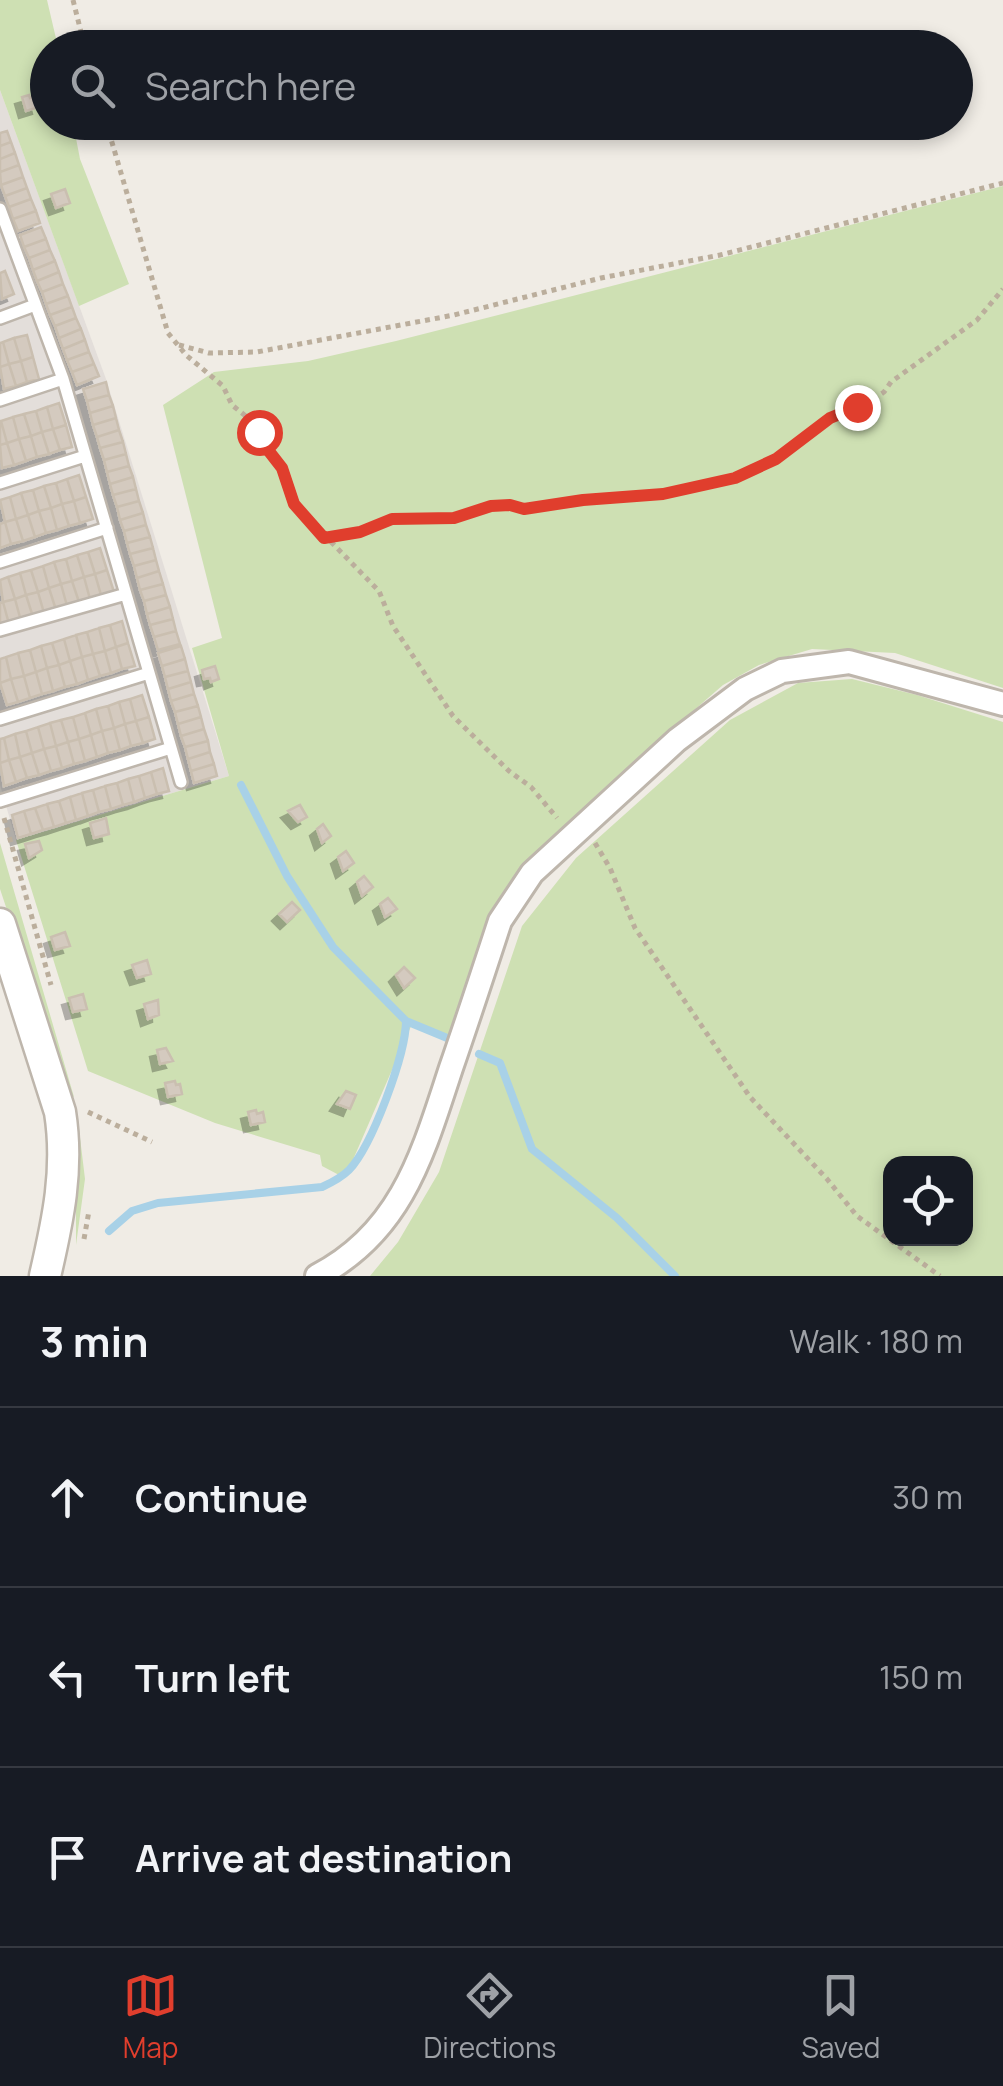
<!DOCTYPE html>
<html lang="en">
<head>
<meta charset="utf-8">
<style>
  body { margin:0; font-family:Manrope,sans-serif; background:#242831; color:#f1f3f6 }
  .controls { position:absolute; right:30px; bottom:30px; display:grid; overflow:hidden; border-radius:20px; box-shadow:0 5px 15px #0003 }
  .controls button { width:90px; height:90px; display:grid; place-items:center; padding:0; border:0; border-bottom:2px solid #363941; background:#171b24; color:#f1f3f6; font:50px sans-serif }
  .stop { position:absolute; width:30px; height:30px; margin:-22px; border:8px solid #e03e2d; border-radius:50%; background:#fff }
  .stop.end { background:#e03e2d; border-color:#fff; box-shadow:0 2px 10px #0008 }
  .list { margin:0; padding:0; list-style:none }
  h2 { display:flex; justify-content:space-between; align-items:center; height:130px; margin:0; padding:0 40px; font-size:42px }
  h2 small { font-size:32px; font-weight:400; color:#9ea1a6 }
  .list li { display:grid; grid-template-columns:65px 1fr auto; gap:30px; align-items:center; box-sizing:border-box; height:180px; padding:0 40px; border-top:2px solid #363941 }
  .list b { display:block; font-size:38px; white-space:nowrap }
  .list em { font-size:32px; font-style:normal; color:#9ea1a6 }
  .icon { flex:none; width:55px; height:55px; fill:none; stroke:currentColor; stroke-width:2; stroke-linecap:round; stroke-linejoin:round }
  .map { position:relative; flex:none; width:1003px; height:1276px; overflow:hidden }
  .search { position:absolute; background:#171b24; box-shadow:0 5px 15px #0003; left:30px; right:30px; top:30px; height:110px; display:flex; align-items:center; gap:25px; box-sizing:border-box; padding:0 35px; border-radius:55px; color:#9ea1a6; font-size:38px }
  .sheet { height:670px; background:#171b24 }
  nav { display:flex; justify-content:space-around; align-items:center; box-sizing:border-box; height:140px; border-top:2px solid #363941; background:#171b24; font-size:28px; color:#9ea1a6 }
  nav a { display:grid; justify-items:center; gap:5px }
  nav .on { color:#e03e2d }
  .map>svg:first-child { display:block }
  .industrial { fill:#e3deda }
  .green { fill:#cee0b3; fill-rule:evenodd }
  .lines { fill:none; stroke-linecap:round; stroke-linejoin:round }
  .stream { stroke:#a8d1e7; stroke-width:8 }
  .building { fill:#d4cabf; stroke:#cabfb0; stroke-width:2.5; filter:url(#shadow) }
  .service-casing { stroke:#beb6ac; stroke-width:16 }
  .minor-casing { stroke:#beb6ac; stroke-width:28 }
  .tertiary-casing { stroke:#beb6ac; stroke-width:35 }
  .path { stroke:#bbae9c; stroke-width:5; stroke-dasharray:5 5; stroke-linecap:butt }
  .service { stroke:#fff; stroke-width:11 }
  .minor { stroke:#fff; stroke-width:22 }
  .tertiary { stroke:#fff; stroke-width:30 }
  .route { stroke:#e03e2d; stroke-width:12 }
</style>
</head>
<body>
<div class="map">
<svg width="1003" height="1276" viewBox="0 0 1003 1276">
  <defs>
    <filter id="shadow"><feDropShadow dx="-7" dy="7" stdDeviation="0" flood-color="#0004"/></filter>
  </defs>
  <rect width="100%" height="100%" fill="#f0ece5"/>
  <!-- industrial -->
  <path class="industrial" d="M0 90 106 379 229 776 16 840 0 785Z"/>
  <!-- green -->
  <path class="green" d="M0 0H47L58 47 48 48V122L73 123 80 159 129 284 79 306 0 90Z
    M1003 186V688L895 653 812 649 759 665 723 685 599 793 513 881 452 1040 412 1024 352 1162 339 1175 322 1166 320 1155 215 1123 88 1071 16 840 229 776 192 648 222 638 163 405 214 372 308 361 396 341Z
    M852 679 917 695 1003 722V1276H370L398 1242 439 1172 522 926 576 858 730 720 798 683ZM890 1164H966V1238H890Z
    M0 843 74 1097 68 1093 0 889Z
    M78 1121 85 1179 76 1245V1136Z"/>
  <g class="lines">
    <!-- stream -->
    <path class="stream" d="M241 785 287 876 333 947 406 1021 452 1040
      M479 1054 500 1063 532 1149 617 1218 675 1276
      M109 1231 132 1211 158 1203 322 1187C333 1182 341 1178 349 1170 372 1146 406 1054 406 1021"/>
  </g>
  <!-- building -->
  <path class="building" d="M29 95 30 98 36 96 39 107 26 111 22 97Z
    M7 131 11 142 0 146V133Z
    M11 142 15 153 0 159V146Z
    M15 153 19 165 0 172V159Z
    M19 165 23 177 1 185 0 172Z
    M23 177 27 188 5 196 1 185Z
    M27 188 31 199 9 207 5 196Z
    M65 189 70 203 56 208 51 194Z
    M31 199 36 211 13 219 9 207Z
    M36 211 40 223 18 231 13 219Z
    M41 227 46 239 24 247 20 235Z
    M46 239 50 250 29 258 24 247Z
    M50 250 55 261 33 270 29 258Z
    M55 261 59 272 37 281 33 270Z
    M5 271 14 294 2 299 0 273Z
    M59 272 63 284 42 292 37 281Z
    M63 284 68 296 46 304 42 292Z
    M68 296 72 307 50 315 46 304Z
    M72 307 76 318 55 326 50 315Z
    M76 318 81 329 59 338 55 326Z
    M81 329 85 340 63 349 59 338Z
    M27 335 33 357 21 361 14 338Z
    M14 338 21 361 9 364 3 342Z
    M85 340 89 352 67 360 63 349Z
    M3 342 9 364 0 367V343Z
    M89 352 94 364 72 372 67 360Z
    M33 357 39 379 27 382 21 361Z
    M21 361 27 382 16 386 9 364Z
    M9 364 16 386 4 389 0 367Z
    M94 364 99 376 77 385 72 372Z
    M106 382 109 395 87 401 83 389Z
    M109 395 113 406 90 413 87 401Z
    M59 403 66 425 53 429 47 407Z
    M113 406 116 418 93 425 90 413Z
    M47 407 53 429 42 432 36 411Z
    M36 411 42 432 31 436 24 414Z
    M24 414 31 436 19 439 13 417Z
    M13 417 19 439 7 443 1 421Z
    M116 418 119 430 97 437 93 425Z
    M1 421 7 443 0 445V421Z
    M66 425 72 447 60 450 53 429Z
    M53 429 60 450 49 454 42 432Z
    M119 430 123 442 100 448 97 437Z
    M42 432 49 454 37 457 31 436Z
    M31 436 37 457 26 461 19 439Z
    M19 439 26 461 14 465 7 443Z
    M123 442 126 454 104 460 100 448Z
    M7 443 14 465 2 468 0 445Z
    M126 454 129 466 107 472 104 460Z
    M129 466 133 477 110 484 107 472Z
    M79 475 86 497 74 501 67 479Z
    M133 477 136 489 113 495 110 484Z
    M67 479 74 501 62 504 56 483Z
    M56 483 62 504 51 508 44 486Z
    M44 486 51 508 39 511 33 490Z
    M136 489 139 501 117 507 113 495Z
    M33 490 39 511 28 515 21 493Z
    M21 493 28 515 16 519 10 497Z
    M10 497 16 519 5 522 0 500Z
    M86 497 93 519 80 523 74 501Z
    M74 501 80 523 69 526 62 504Z
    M139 501 143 513 120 520 117 507Z
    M62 504 69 526 57 530 51 508Z
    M51 508 57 530 46 533 39 511Z
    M39 511 46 533 35 537 28 515Z
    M143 513 146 525 124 531 120 520Z
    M28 515 35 537 23 541 16 519Z
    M16 519 23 541 11 544 5 522Z
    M5 522 11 544 0 548V524Z
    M146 525 150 537 127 543 124 531Z
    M150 537 153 548 130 554 127 543Z
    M100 548 107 570 95 574 88 552Z
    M153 548 156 560 134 566 130 554Z
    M88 552 95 574 84 577 77 555Z
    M77 555 84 577 72 581 66 559Z
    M66 559 72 581 61 584 54 562Z
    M156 560 159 571 137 578 134 566Z
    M54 562 61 584 49 588 43 566Z
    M43 566 49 588 38 592 31 570Z
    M31 570 38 592 26 595 20 573Z
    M107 570 114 592 101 595 95 574Z
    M159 571 163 584 140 590 137 578Z
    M20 573 26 595 15 599 8 577Z
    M95 574 101 595 90 599 84 577Z
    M8 577 15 599 3 602 0 580Z
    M84 577 90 599 79 602 72 581Z
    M72 581 79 602 67 606 61 584Z
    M61 584 67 606 56 610 49 588Z
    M163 584 166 595 144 601 140 590Z
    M49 588 56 610 44 613 38 592Z
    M38 592 44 613 33 617 26 595Z
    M26 595 33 617 21 621 15 599Z
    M166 595 170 607 147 614 144 601Z
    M15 599 21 621 9 624 3 602Z
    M3 602 9 624 0 627V603Z
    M170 607 173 619 150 625 147 614Z
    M173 619 176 631 154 637 150 625Z
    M122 621 128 643 116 647 110 625Z
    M110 625 116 647 105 651 99 628Z
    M99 628 105 651 93 654 87 632Z
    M176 631 180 644 158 650 154 637Z
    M87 632 93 654 82 657 76 635Z
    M76 635 82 657 70 661 64 639Z
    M64 639 70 661 59 665 52 643Z
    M52 643 59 665 47 668 41 646Z
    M128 643 135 666 122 669 116 647Z
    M41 646 47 668 36 672 30 650Z
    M181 646 185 659 162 666 158 653Z
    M116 647 122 669 111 673 105 651Z
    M30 650 36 672 24 676 18 653Z
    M105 651 111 673 100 676 93 654Z
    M18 653 24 676 11 679 6 657Z
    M93 654 100 676 88 680 82 657Z
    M6 657 11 679 0 683V659Z
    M82 657 88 680 77 684 70 661Z
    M185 659 188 671 165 677 162 666Z
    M70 661 77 684 65 687 59 665Z
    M59 665 65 687 53 691 47 668Z
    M215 666 219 679 211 682 210 678 204 679 202 670Z
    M47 668 53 691 42 694 36 672Z
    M188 671 191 682 168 689 165 677Z
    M36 672 42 694 30 698 24 676Z
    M24 676 30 698 18 702 11 679Z
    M11 679 18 702 7 705 0 683Z
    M191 682 194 694 171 701 168 689Z
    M194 694 198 706 175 712 171 701Z
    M142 695 149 717 136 721 130 699Z
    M130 699 136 721 125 724 119 702Z
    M119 702 125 724 114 728 108 706Z
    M108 706 114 728 102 731 96 709Z
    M198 706 201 717 178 724 175 712Z
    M96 709 102 731 91 735 85 713Z
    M85 713 91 735 79 739 73 717Z
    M73 717 79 739 68 742 61 720Z
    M149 717 155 739 143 743 136 721Z
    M201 717 204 729 181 736 178 724Z
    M61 720 68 742 56 746 50 723Z
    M136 721 143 743 131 746 125 724Z
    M50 723 56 746 44 749 38 727Z
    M125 724 131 746 120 750 114 728Z
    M38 727 44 749 32 753 26 731Z
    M114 728 120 750 108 753 102 731Z
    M204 729 208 741 185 747 181 736Z
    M26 731 32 753 20 757 15 734Z
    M102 731 108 753 97 757 91 735Z
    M15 734 20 757 9 760 4 738Z
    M91 735 97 757 85 761 79 739Z
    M4 738 9 760 0 763V739Z
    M79 739 85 761 74 764 68 742Z
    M208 741 210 752 188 759 185 747Z
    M68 742 74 764 62 768 56 746Z
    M56 746 62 768 51 771 44 749Z
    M44 749 51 771 39 775 32 753Z
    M210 752 214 764 191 771 188 759Z
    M32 753 39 775 27 778 20 757Z
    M20 757 27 778 16 782 9 760Z
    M9 760 16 782 4 786 0 763Z
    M214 764 217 776 194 783 191 771Z
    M163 768 169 791 157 794 151 772Z
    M151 772 157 794 145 798 139 776Z
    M139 776 145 798 134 802 128 779Z
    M128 779 134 802 123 805 117 783Z
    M117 783 123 805 111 809 105 786Z
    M105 786 111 809 99 812 93 790Z
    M93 790 99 812 88 816 82 793Z
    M82 793 88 816 76 820 70 797Z
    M70 797 76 820 66 823 59 801Z
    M59 801 66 823 54 827 47 804Z
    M47 804 54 827 43 830 35 808Z
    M300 805 307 817 298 822 288 811Z
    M35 808 43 830 31 834 24 811Z
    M24 811 31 834 18 838 12 815Z
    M106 818 109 834 94 838 90 823Z
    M323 824 331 836 322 843 317 829Z
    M39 841 42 850 29 858 25 844Z
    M346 851 354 863 343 871 338 857Z
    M364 876 373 887 362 896 357 882Z
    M388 898 397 909 385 917 380 904Z
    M292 902 300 910 287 922 279 914Z
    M65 932 70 946 55 950 51 937Z
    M147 960 151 974 137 978 132 965Z
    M404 967 415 978 404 988 396 975Z
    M83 994 87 1009 73 1012 69 998Z
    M158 1000 159 1015 148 1019 144 1004Z
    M166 1048 173 1061 160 1064 157 1050Z
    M175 1081 176 1085 180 1084 182 1094 168 1097 165 1083Z
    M346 1091 356 1095 350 1109 337 1104Z
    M256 1110 257 1114 263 1112 265 1122 251 1125 248 1112Z"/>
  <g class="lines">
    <!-- service casing -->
    <g class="service-casing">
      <path id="service" d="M0 209 63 379 181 782
        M0 318 35 305
        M0 400 63 379
        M0 483 85 456
        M0 562 107 528
        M0 630 126 594
        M0 719 149 673
        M0 801 171 748"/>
    </g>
    <!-- minor casing -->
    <g class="minor-casing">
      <path id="minor" d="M317 1276C402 1232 423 1153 451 1068 468 1019 484 970 500 921L532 873 677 740 745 689 782 671 849 662 1003 704"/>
    </g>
    <!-- tertiary casing -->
    <g class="tertiary-casing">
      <path id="tertiary" d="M0 924 60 1112C69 1169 58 1220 45 1276"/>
    </g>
    <!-- path -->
    <path class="path" d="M73 0 85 48
      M106 122 168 333 186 355 223 386 232 405 253 422 268 451 282 468 294 504 379 591 393 626 453 716 509 771 531 787 557 818
      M179 345 209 353 257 352 454 315 601 278 720 255 1003 183
      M324 538 360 532 392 519 454 518 491 505H510L524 509 583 500 663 494 735 478 776 459 830 418 863 406 884 392 891 382 977 320 1003 289
      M4 818 51 985
      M595 843 610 868 635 928 750 1097 827 1179 857 1216 940 1276
      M88 1112 152 1142
      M84 1239 89 1211"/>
    <!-- service -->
    <use href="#service" class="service"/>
    <!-- minor -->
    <use href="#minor" class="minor"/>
    <!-- tertiary -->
    <use href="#tertiary" class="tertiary"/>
  </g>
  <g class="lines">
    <!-- route -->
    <path class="route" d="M259 432 268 450 282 468 294 504 324 538 360 532 392 519 454 518 491 506 510 505 524 509 583 500 663 494 735 478 776 459 830 418 857 407"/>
  </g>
</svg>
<div class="controls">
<button><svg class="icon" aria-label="locate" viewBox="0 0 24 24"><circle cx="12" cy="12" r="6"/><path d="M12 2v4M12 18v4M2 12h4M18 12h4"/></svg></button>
</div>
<div class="stop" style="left:259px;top:432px"></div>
<div class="stop end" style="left:857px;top:407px"></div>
<div class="search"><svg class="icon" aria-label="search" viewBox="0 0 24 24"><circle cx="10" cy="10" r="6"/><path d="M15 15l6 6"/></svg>Search here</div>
</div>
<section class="sheet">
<h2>3 min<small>Walk · 180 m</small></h2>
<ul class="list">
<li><svg class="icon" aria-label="ahead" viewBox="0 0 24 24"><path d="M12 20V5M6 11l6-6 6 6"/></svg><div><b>Continue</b></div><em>30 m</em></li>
<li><svg class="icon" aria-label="left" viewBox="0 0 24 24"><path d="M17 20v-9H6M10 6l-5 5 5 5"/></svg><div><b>Turn left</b></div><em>150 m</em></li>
<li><svg class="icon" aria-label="arrive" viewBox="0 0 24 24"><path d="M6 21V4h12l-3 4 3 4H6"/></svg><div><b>Arrive at destination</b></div></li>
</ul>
</section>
<nav>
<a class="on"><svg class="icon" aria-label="map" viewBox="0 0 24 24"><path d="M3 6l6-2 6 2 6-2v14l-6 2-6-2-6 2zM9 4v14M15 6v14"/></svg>Map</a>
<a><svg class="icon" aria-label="directions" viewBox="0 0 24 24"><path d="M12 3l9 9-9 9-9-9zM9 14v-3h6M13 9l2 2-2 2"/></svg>Directions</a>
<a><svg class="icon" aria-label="saved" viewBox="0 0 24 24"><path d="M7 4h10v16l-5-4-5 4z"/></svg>Saved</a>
</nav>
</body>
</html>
